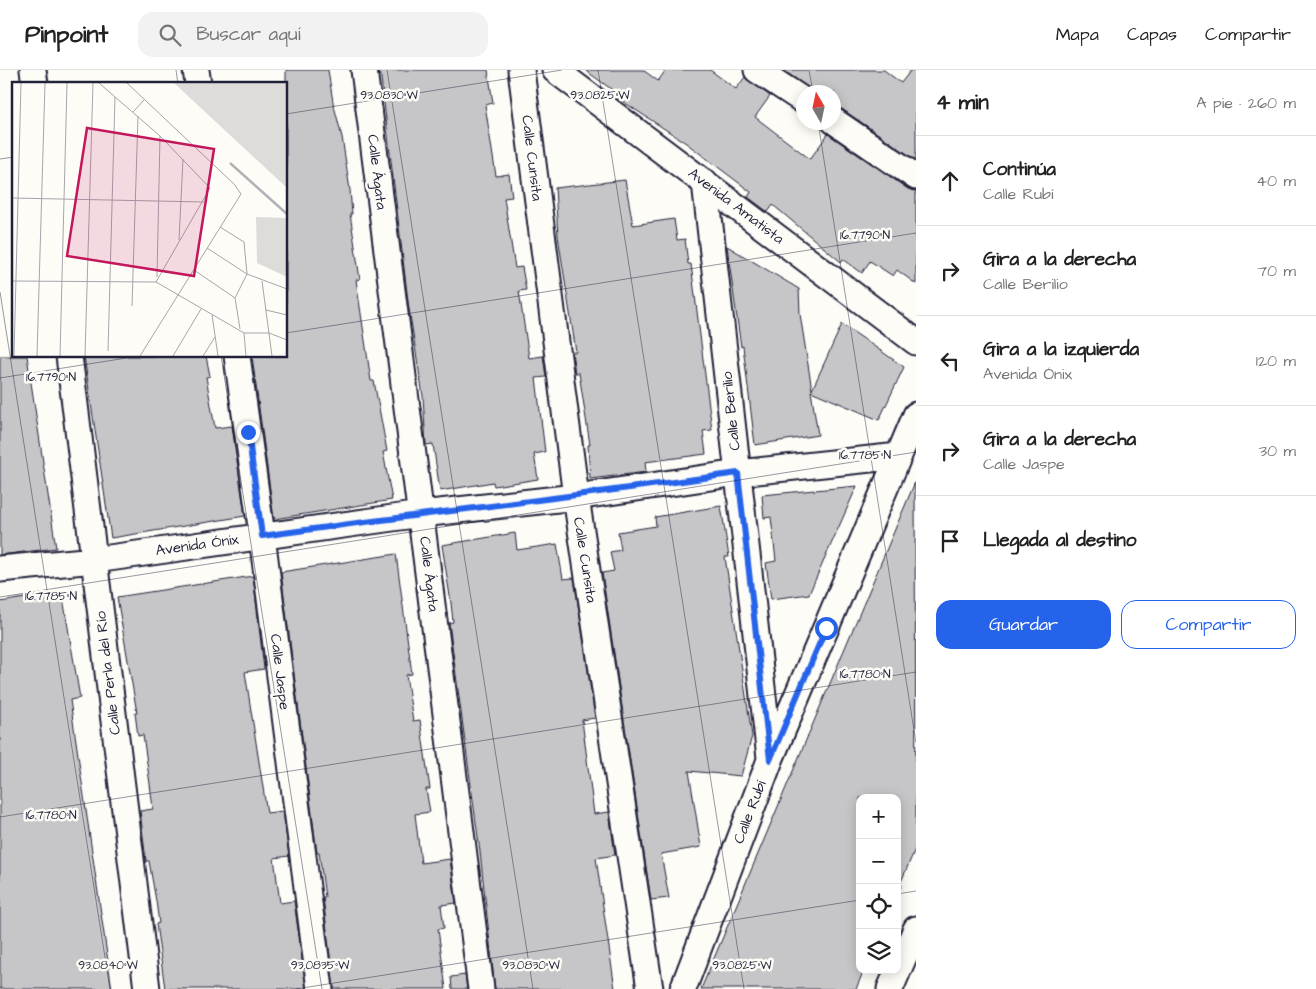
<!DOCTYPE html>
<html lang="es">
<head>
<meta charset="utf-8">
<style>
  body { margin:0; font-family:"Architects Daughter",sans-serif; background:#f2f2f2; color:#222 }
  .controls { position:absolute; right:15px; bottom:15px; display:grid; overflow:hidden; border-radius:10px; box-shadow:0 2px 12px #0003 }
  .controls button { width:45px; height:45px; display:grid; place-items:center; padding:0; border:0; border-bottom:1px solid #e0e0e0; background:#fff; color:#222; font:25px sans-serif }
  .compass { position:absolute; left:796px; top:15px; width:45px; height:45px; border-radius:50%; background:#fff; box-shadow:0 2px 12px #0003; rotate:351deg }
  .stop { position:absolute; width:15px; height:15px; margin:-11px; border:4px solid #2563eb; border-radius:50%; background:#fff }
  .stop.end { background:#2563eb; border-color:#fff; box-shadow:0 1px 5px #0008 }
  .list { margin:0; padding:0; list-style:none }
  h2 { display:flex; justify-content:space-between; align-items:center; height:65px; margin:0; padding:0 20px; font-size:21px }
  h2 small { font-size:16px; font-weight:400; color:#767676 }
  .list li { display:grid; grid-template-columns:32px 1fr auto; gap:15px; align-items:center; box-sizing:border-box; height:90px; padding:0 20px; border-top:1px solid #e0e0e0 }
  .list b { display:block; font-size:19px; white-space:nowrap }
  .list p { margin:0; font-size:16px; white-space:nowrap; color:#767676 }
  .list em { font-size:16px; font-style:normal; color:#767676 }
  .actions { display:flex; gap:10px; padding:15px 20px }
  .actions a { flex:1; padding:11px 0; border:1px solid #2563eb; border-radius:15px; text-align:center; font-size:18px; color:#2563eb }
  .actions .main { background:#2563eb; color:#fff }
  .icon { flex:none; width:28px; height:28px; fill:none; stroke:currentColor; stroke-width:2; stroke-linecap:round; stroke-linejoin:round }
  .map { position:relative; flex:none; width:916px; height:919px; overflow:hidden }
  header { display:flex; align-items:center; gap:30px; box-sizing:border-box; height:70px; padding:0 25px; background:#fff; border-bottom:1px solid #e0e0e0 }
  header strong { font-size:24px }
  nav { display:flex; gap:28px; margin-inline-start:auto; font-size:18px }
  .search { width:350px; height:45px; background:#f2f2f2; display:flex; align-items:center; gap:12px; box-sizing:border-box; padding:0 18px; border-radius:15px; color:#767676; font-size:19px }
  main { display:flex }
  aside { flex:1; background:#fff }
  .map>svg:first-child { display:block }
  .building { fill:#c6c6c8; stroke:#22223b }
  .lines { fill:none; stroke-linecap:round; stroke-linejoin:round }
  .street-casing { stroke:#22223b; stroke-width:29 }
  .street { stroke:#fdfcf7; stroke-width:25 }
  .route { stroke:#2563eb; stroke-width:6 }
  .ticks { fill:none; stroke:#22223b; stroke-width:1; stroke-opacity:0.45 }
  .labels { text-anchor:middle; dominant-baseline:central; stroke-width:5; stroke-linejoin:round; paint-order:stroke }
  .street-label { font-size:15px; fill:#22223b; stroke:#fdfcf7 }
  .inset-river { fill:none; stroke:#b2b2b7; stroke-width:2.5 }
  .inset-road { fill:none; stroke:#a5a5ac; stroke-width:1 }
  .view { fill:#c2185b; fill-opacity:0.15; stroke:#c2185b; stroke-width:2.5 }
  .inset-edge { fill:none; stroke:#22223b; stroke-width:2.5 }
  .ticks-label { font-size:12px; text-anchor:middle; fill:#22223b; stroke:#fdfcf7; stroke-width:5; stroke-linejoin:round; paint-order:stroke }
</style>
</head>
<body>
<header>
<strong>Pinpoint</strong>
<div class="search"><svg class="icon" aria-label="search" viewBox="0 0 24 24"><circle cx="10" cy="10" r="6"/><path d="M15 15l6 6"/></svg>Buscar aquí</div>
<nav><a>Mapa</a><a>Capas</a><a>Compartir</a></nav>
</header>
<main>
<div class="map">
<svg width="916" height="919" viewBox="0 0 916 919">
  <rect width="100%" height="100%" fill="#fdfcf7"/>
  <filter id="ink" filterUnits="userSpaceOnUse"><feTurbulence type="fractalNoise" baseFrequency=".02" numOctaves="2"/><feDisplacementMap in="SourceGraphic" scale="10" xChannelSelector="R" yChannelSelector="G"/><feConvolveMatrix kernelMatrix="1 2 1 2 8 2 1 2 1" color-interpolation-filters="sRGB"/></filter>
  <g filter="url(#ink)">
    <!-- building -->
    <path class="building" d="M286 0H328L333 32 342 67 350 120 352 144H350L360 209 356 210 371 311H374L387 381 383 382 392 430 274 449 252 286H286Z
      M380 0H488L493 33 485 35 496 106 509 104 512 127 504 128 515 198 522 197 526 220 519 221 529 288 543 286 546 307 536 308 545 382 534 384 538 409 494 416 493 412 440 421 433 374 426 375 423 326 409 239Z
      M585 0H643L658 11 666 0H710L736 19 745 7 770 26 755 47 810 89 828 64 908 119 916 121V214L897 200 893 206 870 191 862 203 843 189 841 192 773 135 768 142 748 127 751 122 686 73 616 27 618 24Z
      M783 0H884L901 13 911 0H916V90L842 39 834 37V22H815Z
      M625 110 633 155 674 149 677 170 685 169 688 194H691L712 360 703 361 706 384 645 392 646 402 590 409 588 375H590L579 303H575L572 282H576L558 166 555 118Z
      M727 176 799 219 800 244 812 320 842 254 904 297 879 350 811 321 818 365 755 375 743 276 741 277Z
      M0 286H27L56 478 0 485Z
      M84 286H206L210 306 206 307 215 358 232 356 245 446 111 468Z
      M915 412 916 777 900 814 902 815 897 825V728H860V900H864L856 919H701Z
      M857 416 809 524 771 529 766 493 776 491 771 447 764 448 762 425Z
      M721 436 729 487H725L752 666 741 706 689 701 701 777 661 784 669 828 651 830 602 503 614 501 610 482 621 480 618 462 656 456 655 447Z
      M515 463 517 480 557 474 563 509 574 508 595 648 582 650 594 744 609 742 615 785 596 788 615 919H495L480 782 449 553 453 552 451 533 442 475Z
      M396 484 412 604 406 605 413 651 420 650 430 719H426L430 742 415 744 421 793 450 789 456 833 441 835 444 858 438 859 446 919H334L323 827H325L319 782 317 783 281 502Z
      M253 506 264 599 245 602 267 743 283 741 289 786 274 788 280 833 294 831 306 919H165L156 854 159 853 156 831 149 791H146L140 741 153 739 150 714 143 665 138 666 135 643H137L117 527Z
      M62 522 80 628 70 630 112 919H0V532Z
      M465 905 467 919H452L451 907Z"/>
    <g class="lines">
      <!-- street casing -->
      <g class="street-casing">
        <path id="street" d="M33 0 35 14
          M196 0 198 14
          M364 0 481 919
          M521 0 576 427 650 919
          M555 0 916 272
          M757 0 804 31
          M834 51 916 107
          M705 112 770 688
          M69 286 147 919
          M237 286 262 466 320 919
          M0 499 95 490 421 444 576 427 738 403 899 386
          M683 919 770 690 916 345
          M890 919 916 859"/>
      </g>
      <!-- street -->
      <use href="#street" class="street"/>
    </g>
  </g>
  <g class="lines" filter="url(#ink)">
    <!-- route -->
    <path class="route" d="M248 362 262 466C421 444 579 426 738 403L770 690 826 558"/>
  </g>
  <!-- ticks -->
  <path class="ticks" d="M176 0 178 14M387 0 533 919M598 0 744 919M809 0 813 22M286 44 562 0M818 52 916 673M0 89 14 87M0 222 110 919M286 263 916 163M221 286 322 919M0 308 139 286M0 527 916 382M0 747 916 602M897 824 916 821M296 919 860 830"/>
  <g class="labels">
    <!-- street labels -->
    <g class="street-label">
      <text transform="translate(532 88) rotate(83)">Calle Cunsita</text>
      <text transform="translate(377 102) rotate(83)">Calle Ágata</text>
      <text transform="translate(736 136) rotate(37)">Avenida Amatista</text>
      <text transform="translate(731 341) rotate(-96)">Calle Berilio</text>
      <text transform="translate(197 475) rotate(-8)">Avenida Ónix</text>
      <text transform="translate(585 490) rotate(81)">Calle Cunsita</text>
      <text transform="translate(429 504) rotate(83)">Calle Ágata</text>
      <text transform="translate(280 602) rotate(83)">Calle Jaspe</text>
      <text transform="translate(108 603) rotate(-97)">Calle Perla del Río</text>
      <text transform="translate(750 742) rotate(-69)">Calle Rubí</text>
    </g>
  </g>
  <!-- overview -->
  <g transform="translate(12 12)">
    <rect width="275" height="275" fill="#fdfcf7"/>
    <path d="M162 1H275V106ZM244 135 275 136V195L245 181Z" fill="#dddcdb"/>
    <path class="inset-river" d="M218 81 275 132"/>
    <path class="inset-road" d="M87 1 148 54 198 106 144 200M115 1 222 102 229 112 128 274M121 30 132 18M0 116 192 120M208 145 232 160 235 192 223 216 228 247M167 158 171 77M195 166 235 192 275 207M182 188 223 216M145 195 148 54M0 199 144 200 232 251H257L275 258M250 199 260 274M120 224 126 34M254 228 275 233M200 233 206 274M232 251 234 274M96 269 103 15M2 274 9 1M25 274 33 1M48 274 55 1M73 274 81 1M161 274 189 227M191 274 203 255"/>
    <path class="view" d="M75 46 202 67 182 194 55 174Z"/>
    <rect width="275" height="275" class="inset-edge"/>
  </g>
  <g class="ticks-label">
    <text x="389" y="29">93.0830°W</text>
    <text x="600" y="29">93.0825°W</text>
    <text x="865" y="169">16.7790°N</text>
    <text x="51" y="311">16.7790°N</text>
    <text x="865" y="389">16.7785°N</text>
    <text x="51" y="530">16.7785°N</text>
    <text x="865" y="608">16.7780°N</text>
    <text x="51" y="749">16.7780°N</text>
    <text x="108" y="899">93.0840°W</text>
    <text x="320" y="899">93.0835°W</text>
    <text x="531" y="899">93.0830°W</text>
    <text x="742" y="899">93.0825°W</text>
  </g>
</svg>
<div class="controls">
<button>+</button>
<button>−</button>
<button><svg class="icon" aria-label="locate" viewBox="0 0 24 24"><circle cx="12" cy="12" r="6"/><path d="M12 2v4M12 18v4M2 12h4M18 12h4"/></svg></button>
<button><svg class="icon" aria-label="layers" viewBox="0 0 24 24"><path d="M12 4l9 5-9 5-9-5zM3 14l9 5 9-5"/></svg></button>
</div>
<svg class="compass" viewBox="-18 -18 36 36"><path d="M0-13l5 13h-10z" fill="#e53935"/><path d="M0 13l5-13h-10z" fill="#767676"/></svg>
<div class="stop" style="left:826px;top:558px"></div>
<div class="stop end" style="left:248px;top:362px"></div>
</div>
<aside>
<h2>4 min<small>A pie · 260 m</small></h2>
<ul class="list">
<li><svg class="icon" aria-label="ahead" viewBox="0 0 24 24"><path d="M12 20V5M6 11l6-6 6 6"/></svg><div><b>Continúa</b><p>Calle Rubí</p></div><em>40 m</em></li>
<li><svg class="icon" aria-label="right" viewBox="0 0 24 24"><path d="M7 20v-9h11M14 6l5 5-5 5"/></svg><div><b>Gira a la derecha</b><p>Calle Berilio</p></div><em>70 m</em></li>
<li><svg class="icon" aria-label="left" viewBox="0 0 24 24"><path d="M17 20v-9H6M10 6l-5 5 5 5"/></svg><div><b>Gira a la izquierda</b><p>Avenida Ónix</p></div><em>120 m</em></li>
<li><svg class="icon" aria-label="right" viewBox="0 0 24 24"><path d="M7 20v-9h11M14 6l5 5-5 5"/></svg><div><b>Gira a la derecha</b><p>Calle Jaspe</p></div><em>30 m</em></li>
<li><svg class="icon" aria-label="arrive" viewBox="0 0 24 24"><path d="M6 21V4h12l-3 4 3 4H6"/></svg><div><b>Llegada al destino</b></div></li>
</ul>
<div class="actions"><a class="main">Guardar</a><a>Compartir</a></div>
</aside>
</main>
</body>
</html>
